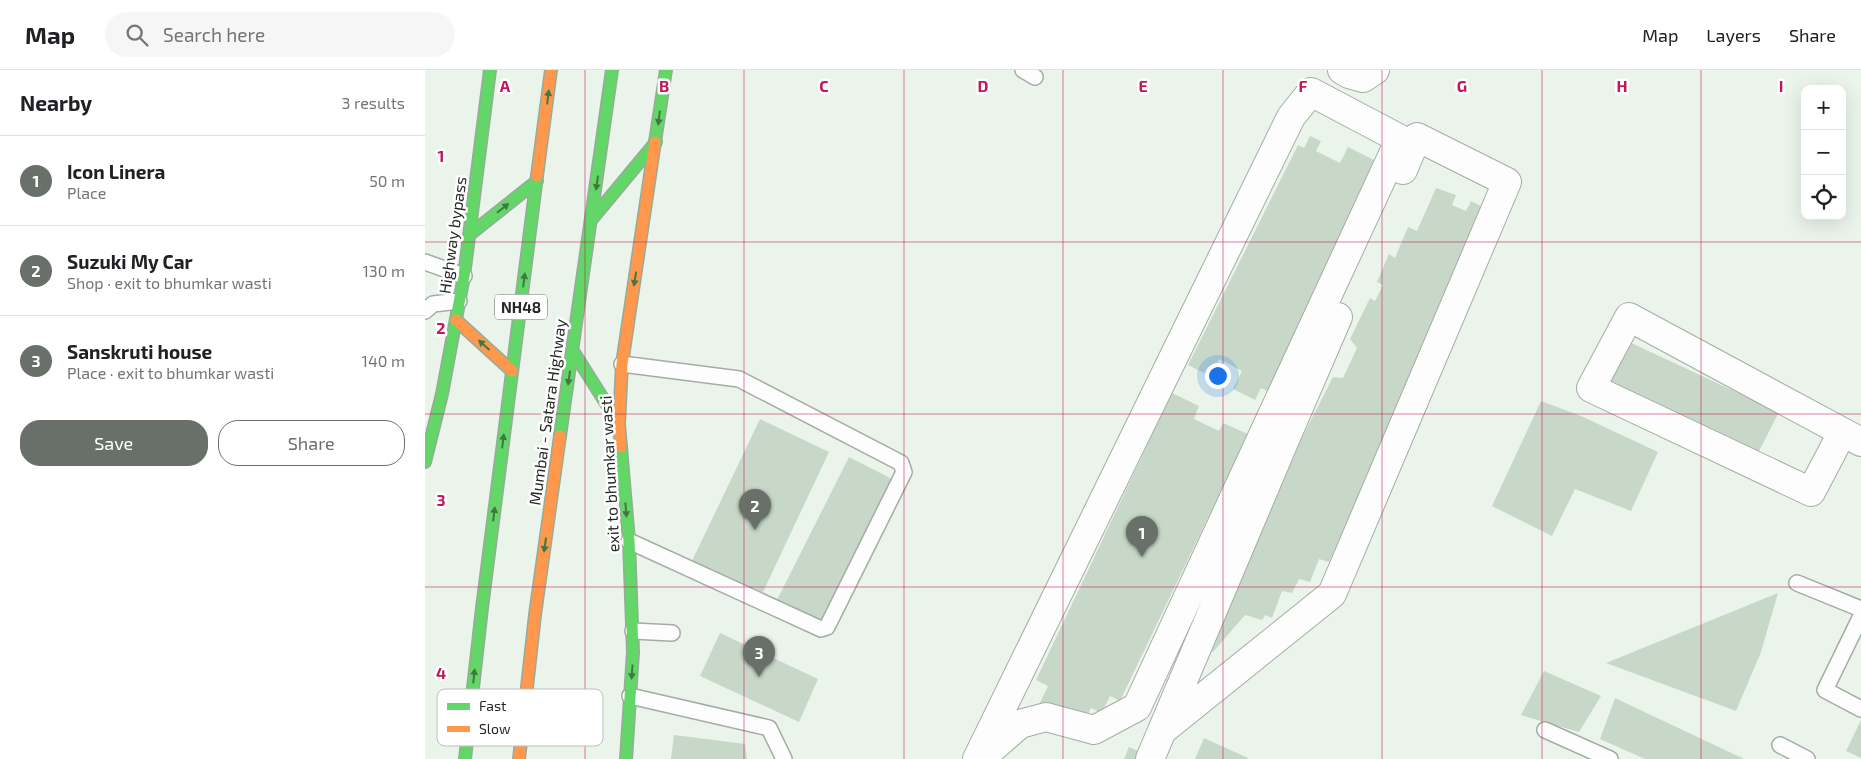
<!DOCTYPE html>
<html lang="en">
<head>
<meta charset="utf-8">
<style>
  body { margin:0; font-family:"Exo 2",sans-serif; background:#f6f6f6; color:#202124 }
  .controls { position:absolute; right:15px; top:15px; display:grid; overflow:hidden; border-radius:10px; box-shadow:0 5px 20px #0002 }
  .controls button { width:45px; height:45px; display:grid; place-items:center; padding:0; border:0; border-bottom:1px solid #e0e0e0; background:#fff; color:#202124; font:25px sans-serif }
  .you { position:absolute; left:792px; top:305px; width:18px; height:18px; margin:-12px; border:4px solid #fff; border-radius:50%; background:#1a73e8; box-shadow:0 0 0 8px #1a73e833 }
  .badge { display:grid; place-items:center; width:32px; height:32px; border-radius:50%; background:#697069; color:#fff; font-size:16px; font-weight:700 }
  .pin { position:absolute; translate:-50% -41px; filter:drop-shadow(0 1px 2px #0008) }
  .pin::after { content:''; position:absolute; top:26px; width:18px; height:15px; background:inherit; clip-path:polygon(0 0,100% 0,50% 100%) }
  .list { margin:0; padding:0; list-style:none }
  h2 { display:flex; justify-content:space-between; align-items:center; height:65px; margin:0; padding:0 20px; font-size:21px }
  h2 small { font-size:16px; font-weight:400; color:#757577 }
  .list li { display:grid; grid-template-columns:32px 1fr auto; gap:15px; align-items:center; box-sizing:border-box; height:90px; padding:0 20px; border-top:1px solid #e0e0e0 }
  .list b { display:block; font-size:19px; white-space:nowrap }
  .list p { margin:0; font-size:16px; white-space:nowrap; color:#757577 }
  .list em { font-size:16px; font-style:normal; color:#757577 }
  .actions { display:flex; gap:10px; padding:15px 20px }
  .actions a { flex:1; padding:11px 0; border:1px solid #697069; border-radius:20px; text-align:center; font-size:18px; color:#697069 }
  .actions .main { background:#697069; color:#fff }
  .icon { flex:none; width:28px; height:28px; fill:none; stroke:currentColor; stroke-width:2; stroke-linecap:round; stroke-linejoin:round }
  .map { position:relative; flex:none; width:1436px; height:689px; overflow:hidden }
  header { display:flex; align-items:center; gap:30px; box-sizing:border-box; height:70px; padding:0 25px; background:#fff; border-bottom:1px solid #e0e0e0 }
  header strong { font-size:24px }
  nav { display:flex; gap:28px; margin-inline-start:auto; font-size:18px }
  .search { width:350px; height:45px; background:#f6f6f6; display:flex; align-items:center; gap:12px; box-sizing:border-box; padding:0 18px; border-radius:28px; color:#757577; font-size:19px }
  main { display:flex }
  aside { flex:1; background:#fff }
  .map>svg:first-child { display:block }
  .building { fill:#c7d8c8 }
  .lines { fill:none; stroke-linecap:round; stroke-linejoin:round }
  .lane-casing { stroke:#a5aca5; stroke-width:18 }
  .street-casing { stroke:#a5aca5; stroke-width:30 }
  .fast-casing { stroke:#97ab99; stroke-width:14 }
  .slow-casing { stroke:#97ab99; stroke-width:14 }
  .lane { stroke:#fcfdfc; stroke-width:15 }
  .street { stroke:#fcfdfc; stroke-width:28 }
  .fast { stroke:#63d668; stroke-width:11 }
  .slow { stroke:#ff974d; stroke-width:11 }
  .oneway { fill:#407742 }
  .grid { fill:none; stroke:#c2185b; stroke-width:1; stroke-opacity:0.55 }
  .labels { text-anchor:middle; dominant-baseline:central; stroke-width:5; stroke-linejoin:round; paint-order:stroke }
  .shield { fill:#fff; stroke:#656965; stroke-width:1 }
  .shield-label { font-size:15px; font-weight:bold; fill:#232923 }
  .street-label { font-size:16px; fill:#232923; stroke:#fff }
  .key { fill:#fff; stroke:#bdbfbd; stroke-width:1 }
  .key-label { font-size:14px; fill:#232923 }
  .grid-label { font-size:16px; text-anchor:middle; font-weight:bold; fill:#c2185b; stroke:#fff; stroke-width:5; stroke-linejoin:round; paint-order:stroke }
</style>
</head>
<body>
<header>
<strong>Map</strong>
<div class="search"><svg class="icon" aria-label="search" viewBox="0 0 24 24"><circle cx="10" cy="10" r="6"/><path d="M15 15l6 6"/></svg>Search here</div>
<nav><a>Map</a><a>Layers</a><a>Share</a></nav>
</header>
<main>
<aside>
<h2>Nearby<small>3 results</small></h2>
<ul class="list">
<li><span class="badge">1</span><div><b>Icon Linera</b><p>Place</p></div><em>50 m</em></li>
<li><span class="badge">2</span><div><b>Suzuki My Car</b><p>Shop · exit to bhumkar wasti</p></div><em>130 m</em></li>
<li><span class="badge">3</span><div><b>Sanskruti house</b><p>Place · exit to bhumkar wasti</p></div><em>140 m</em></li>
</ul>
<div class="actions"><a class="main">Save</a><a>Share</a></div>
</aside>
<div class="map">
<svg width="1436" height="689" viewBox="0 0 1436 689">
  <rect width="100%" height="100%" fill="#eaf4ea"/>
  <!-- building -->
  <path class="building" d="M885 66 896 71 891 81 915 93 923 77 951 91 844 322 836 318 830 330 808 319 817 301 794 289 785 306 763 295 873 75 879 78Z
    M1011 118 1031 125 1027 135 1041 141 1046 131 1064 140 904 492 894 489 885 512 874 509 867 523 857 521 847 548 840 545 837 550 820 545 788 582 780 578 869 383 908 307 918 308 932 278 925 269 945 228 950 231 958 215 952 212 964 184 970 188 983 157 992 161Z
    M1200 270 1354 342 1331 387 1174 313Z
    M747 323 774 336 769 349 794 361 798 353 823 364 695 631 685 626 677 643 666 638 658 655 614 635 623 616 611 610Z
    M1116 331 1156 346 1233 382 1206 441 1150 419 1127 466 1067 436Z
    M335 349 404 382 336 526 266 493Z
    M424 387 473 412 400 554 352 530Z
    M1353 523 1336 582 1311 641 1181 593Z
    M295 563 393 609 374 652 275 606Z
    M1119 601 1176 626 1154 662 1096 645Z
    M1190 628 1319 689H1220L1175 669Z
    M1436 650V688L1421 681Z
    M249 665 320 674 322 689H246Z
    M779 668 823 688 822 689H770Z
    M704 677 718 683 715 689H699Z"/>
  <g class="lines">
    <!-- lane casing -->
    <g class="lane-casing">
      <path id="lane" d="M598 0 610 7
        M0 192 39 206
        M0 241 8 234 34 231
        M197 294 314 309 476 393 479 402 402 557 396 559 204 471
        M1372 513 1436 539
        M1436 546 1400 620 1436 639
        M208 561 247 563
        M205 626 344 658 359 689
        M1120 660 1185 689
        M1355 675 1382 689"/>
    </g>
    <!-- street casing -->
    <g class="street-casing">
      <path id="street" d="M917 0 924 4 938 8 950 0
        M1417 363 1386 422 1166 318 1204 247 1436 372
        M739 659 907 524 1082 112 992 67 978 100
        M552 689 866 47 886 22 975 69 712 637 669 660 621 647 595 654 555 689
        M725 689 859 372 913 247"/>
    </g>
    <!-- fast casing -->
    <g class="fast-casing">
      <path id="fast" d="M230 72 241 0
        M167 149 231 72
        M44 165 112 111
        M148 281 194 354
        M135 366 187 0
        M196 377 204 471 208 582 201 689
        M0 392 17 324 39 206 65 0
        M40 689 57 538 112 106"/>
    </g>
    <!-- slow casing -->
    <g class="slow-casing">
      <path id="slow" d="M112 106 126 0
        M31 250 87 301
        M196 377 194 354 197 294 230 72
        M94 689 110 545 135 366"/>
    </g>
    <!-- lane -->
    <use href="#lane" class="lane"/>
    <!-- street -->
    <use href="#street" class="street"/>
    <!-- fast -->
    <use href="#fast" class="fast"/>
    <!-- slow -->
    <use href="#slow" class="slow"/>
  </g>
  <!-- one-way arrows -->
  <defs><path id="oneway-solid" d="M-6-.8H1V-3.2L6.5 0L1 3.2V.8H-6Z" transform="scale(1.25)"/></defs>
  <g class="oneway">
    <use href="#oneway-solid" transform="translate(123 27) rotate(-83)"/>
    <use href="#oneway-solid" transform="translate(234 48) rotate(97)"/>
    <use href="#oneway-solid" transform="translate(172 113) rotate(98)"/>
    <use href="#oneway-solid" transform="translate(78 138) rotate(-38)"/>
    <use href="#oneway-solid" transform="translate(210 209) rotate(99)"/>
    <use href="#oneway-solid" transform="translate(99 210) rotate(-83)"/>
    <use href="#oneway-solid" transform="translate(59 275) rotate(-138)"/>
    <use href="#oneway-solid" transform="translate(144 308) rotate(98)"/>
    <use href="#oneway-solid" transform="translate(78 371) rotate(-83)"/>
    <use href="#oneway-solid" transform="translate(201 440) rotate(85)"/>
    <use href="#oneway-solid" transform="translate(69 444) rotate(-83)"/>
    <use href="#oneway-solid" transform="translate(120 475) rotate(98)"/>
    <use href="#oneway-solid" transform="translate(207 602) rotate(94)"/>
    <use href="#oneway-solid" transform="translate(49 606) rotate(-84)"/>
  </g>
  <!-- grid -->
  <path class="grid" d="M160 0V689M319 0V689M479 0V689M638 0V689M798 0V689M957 0V689M1117 0V689M1276 0V689M0 172H1436M0 344H1436M0 517H1436"/>
  <g class="labels">
    <!-- shield labels -->
    <rect class="shield" x="70" y="224.5" width="52" height="25" rx="4"/>
    <g class="shield-label">
      <text x="96" y="237">NH48</text>
    </g>
    <!-- street labels -->
    <g class="street-label">
      <text transform="translate(27 165) rotate(-82)">Highway bypass</text>
      <text transform="translate(122 342) rotate(-82)">Mumbai - Satara Highway</text>
      <text transform="translate(184 404) rotate(-93)">exit to bhumkar wasti</text>
    </g>
  </g>
  <!-- legend -->
  <rect x="12" y="619" width="166" height="57" rx="8" class="key"/>
  <rect x="22" y="633" width="23" height="7" fill="#63d668"/>
  <rect x="22" y="656" width="23" height="6" fill="#ff974d"/>
  <g class="key-label">
    <text x="54" y="641">Fast</text>
    <text x="54" y="664">Slow</text>
  </g>
  <g class="grid-label">
    <text x="80" y="22">A</text>
    <text x="239" y="22">B</text>
    <text x="399" y="22">C</text>
    <text x="558" y="22">D</text>
    <text x="718" y="22">E</text>
    <text x="878" y="22">F</text>
    <text x="1037" y="22">G</text>
    <text x="1197" y="22">H</text>
    <text x="1356" y="22">I</text>
    <text x="16" y="92">1</text>
    <text x="16" y="264">2</text>
    <text x="16" y="436">3</text>
    <text x="16" y="609">4</text>
  </g>
</svg>
<div class="controls">
<button>+</button>
<button>−</button>
<button><svg class="icon" aria-label="locate" viewBox="0 0 24 24"><circle cx="12" cy="12" r="6"/><path d="M12 2v4M12 18v4M2 12h4M18 12h4"/></svg></button>
</div>
<div class="you"></div>
<div class="pin badge" style="left:717px;top:487px">1</div>
<div class="pin badge" style="left:330px;top:460px">2</div>
<div class="pin badge" style="left:334px;top:607px">3</div>
</div>
</main>
</body>
</html>
